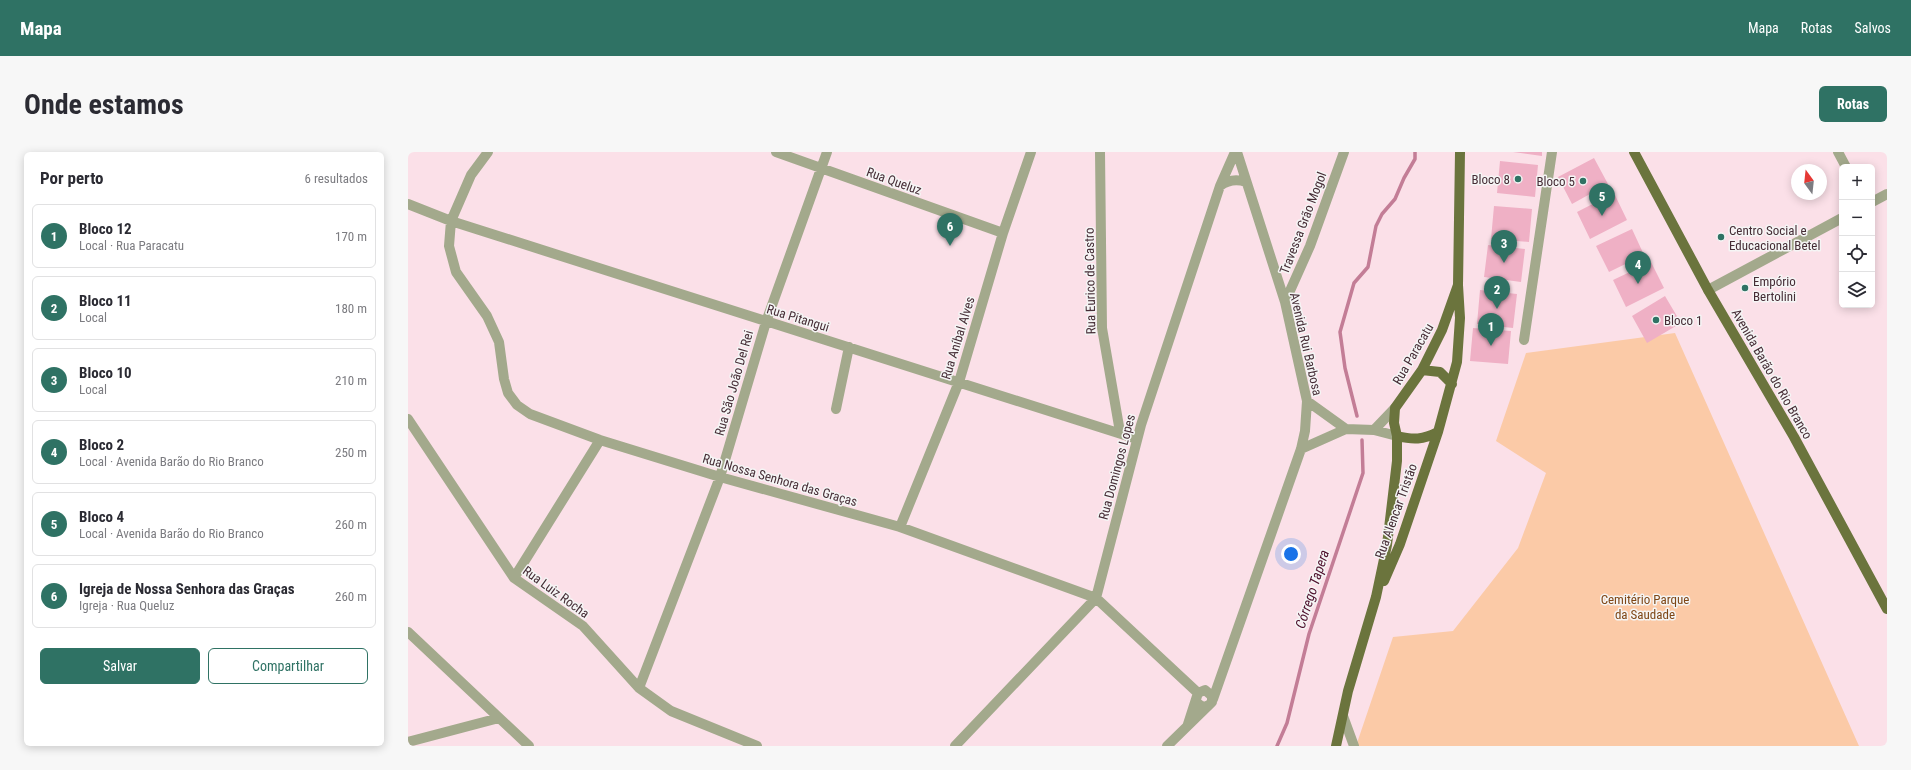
<!DOCTYPE html>
<html lang="pt">
<head>
<meta charset="utf-8">
<style>
  body { margin:0; font-family:"Roboto Condensed",sans-serif; background:#f7f7f7; color:#2b2b33 }
  .controls { position:absolute; right:12px; top:12px; display:grid; overflow:hidden; border-radius:6px; box-shadow:0 2px 10px #0003 }
  .controls button { width:36px; height:36px; display:grid; place-items:center; padding:0; border:0; border-bottom:1px solid #e1e1e2; background:#fff; color:#2b2b33; font:20px sans-serif }
  .compass { position:absolute; left:1383px; top:12px; width:36px; height:36px; border-radius:50%; background:#fff; box-shadow:0 2px 10px #0003; rotate:345deg }
  .you { position:absolute; left:883px; top:402px; width:14px; height:14px; margin:-10px; border:3px solid #fff; border-radius:50%; background:#1a73e8; box-shadow:0 0 0 6px #1a73e833 }
  .badge { display:grid; place-items:center; width:26px; height:26px; border-radius:50%; background:#2f7264; color:#fff; font-size:13px; font-weight:700 }
  .pin { position:absolute; translate:-50% -33px; filter:drop-shadow(0 1px 2px #0008) }
  .pin::after { content:''; position:absolute; top:21px; width:14px; height:12px; background:inherit; clip-path:polygon(0 0,100% 0,50% 100%) }
  .list { margin:0; padding:0; list-style:none }
  h2 { display:flex; justify-content:space-between; align-items:center; height:52px; margin:0; padding:0 16px; font-size:17px }
  h2 small { font-size:13px; font-weight:400; color:#7c7c81 }
  .list li { display:grid; grid-template-columns:26px 1fr auto; gap:12px; align-items:center; box-sizing:border-box; height:64px; margin:0 8px 8px; padding:0 8px; border:1px solid #e1e1e2; border-radius:6px }
  .list b { display:block; font-size:15px; white-space:nowrap }
  .list p { margin:0; font-size:13px; white-space:nowrap; color:#7c7c81 }
  .list em { font-size:13px; font-style:normal; color:#7c7c81 }
  .actions { display:flex; gap:8px; padding:12px 16px }
  .actions a { flex:1; padding:9px 0; border:1px solid #2f7264; border-radius:6px; text-align:center; font-size:14px; color:#2f7264 }
  .actions .main { background:#2f7264; color:#fff }
  .icon { flex:none; width:22px; height:22px; fill:none; stroke:currentColor; stroke-width:2; stroke-linecap:round; stroke-linejoin:round }
  .map { position:relative; flex:none; width:1479px; height:594px; overflow:hidden; border-radius:6px }
  header { display:flex; align-items:center; gap:24px; box-sizing:border-box; height:56px; padding:0 20px; background:#2f7264; color:#fff }
  header strong { font-size:19px }
  nav { display:flex; gap:22px; margin-inline-start:auto; font-size:14px }
  .intro { display:flex; align-items:center; justify-content:space-between; box-sizing:border-box; height:96px; padding:0 24px }
  h1 { margin:0; font-size:28px }
  .button { padding:10px 18px; border-radius:6px; background:#2f7264; color:#fff; font-size:14px; font-weight:700 }
  main { display:flex; gap:24px; padding:0 24px }
  aside { flex:1; background:#fff; border-radius:6px; box-shadow:0 2px 10px #0003 }
  .map>svg:first-child { display:block }
  .green { fill:#fbcaa7 }
  .lines { fill:none; stroke-linecap:round; stroke-linejoin:round }
  .stream { stroke:#c37d96; stroke-width:3.5 }
  .building { fill:#efb0c5 }
  .minor { stroke:#a3a98c; stroke-width:10 }
  .major { stroke:#6b743d; stroke-width:10 }
  .poi-dot { fill:#2f7264; stroke:#f5f5f5; stroke-width:1.5 }
  .labels { text-anchor:middle; dominant-baseline:central; stroke-width:3; stroke-linejoin:round; paint-order:stroke }
  .poi-label { font-size:13px; fill:#462d36; stroke:#f5f5f5; text-anchor:start }
  .street-label { font-size:13px; fill:#462d36; stroke:#f5f5f5 }
  .park-label { font-size:13px; fill:#7f4716; stroke:#f5f5f5 }
  .water-label { font-size:14px; font-style:italic; fill:#4d0e2b; stroke:#f5f5f5 }
</style>
</head>
<body>
<header>
<strong>Mapa</strong>
<nav><a>Mapa</a><a>Rotas</a><a>Salvos</a></nav>
</header>
<div class="intro"><h1>Onde estamos</h1><a class="button">Rotas</a></div>
<main>
<aside>
<h2>Por perto<small>6 resultados</small></h2>
<ul class="list">
<li><span class="badge">1</span><div><b>Bloco 12</b><p>Local · Rua Paracatu</p></div><em>170 m</em></li>
<li><span class="badge">2</span><div><b>Bloco 11</b><p>Local</p></div><em>180 m</em></li>
<li><span class="badge">3</span><div><b>Bloco 10</b><p>Local</p></div><em>210 m</em></li>
<li><span class="badge">4</span><div><b>Bloco 2</b><p>Local · Avenida Barão do Rio Branco</p></div><em>250 m</em></li>
<li><span class="badge">5</span><div><b>Bloco 4</b><p>Local · Avenida Barão do Rio Branco</p></div><em>260 m</em></li>
<li><span class="badge">6</span><div><b>Igreja de Nossa Senhora das Graças</b><p>Igreja · Rua Queluz</p></div><em>260 m</em></li>
</ul>
<div class="actions"><a class="main">Salvar</a><a>Compartilhar</a></div>
</aside>
<div class="map">
<svg width="1479" height="594" viewBox="0 0 1479 594">
  <rect width="100%" height="100%" fill="#fbe0e8"/>
  <!-- green -->
  <path class="green" d="M1267 181 1451 594H948L985 485 1045 479 1110 396 1138 321 1088 289 1118 201Z"/>
  <g class="lines">
    <!-- stream -->
    <path class="stream" d="M949 264 937 216 932 180 946 131 960 115 968 74 974 62 987 47 996 26 1007 7V0
      M869 594 879 571 901 482 955 321 954 288"/>
  </g>
  <!-- building -->
  <path class="building" d="M1105 0H1134V4Z
    M1186 6 1200 32 1164 52 1150 25Z
    M1092 9 1130 13 1127 45 1089 41Z
    M1206 41 1219 68 1182 87 1169 60Z
    M1086 54 1124 57 1121 90 1083 87Z
    M1224 77 1236 103 1201 120 1188 94Z
    M1080 93 1117 97 1113 130 1076 125Z
    M1243 110 1256 136 1218 155 1205 128Z
    M1072 138 1109 142 1105 176 1069 172Z
    M1257 144 1273 171 1239 191 1224 164Z
    M1065 176 1103 179 1100 212 1062 209Z"/>
  <g class="lines">
    <!-- minor -->
    <path class="minor" d="M80 0 63 23 43 69 41 94 48 120 79 164 91 190 96 227 100 241 109 253 122 262 192 288 312 325 492 375 688 446 790 541
      M368 0 595 81
      M692 0 694 176 712 280
      M1430 0 1438 15
      M812 34C820 28 829 27 838 30
      M1464 50 1479 42
      M0 52 43 69 729 287
      M1300 138 1434 66
      M877 150 902 94 936 0
      M1116 188 1144 0
      M899 249 938 277
      M428 257 441 195
      M0 267 106 426 175 474 231 536 263 559 349 594
      M966 278 987 256
      M893 297 938 277 966 278 989 284
      M492 375 551 230 595 81 623 0
      M106 426 192 288
      M0 480 121 594
      M231 536 312 325 358 170 419 0
      M805 547 893 297 897 279 899 249 877 150 829 0
      M935 564 946 594
      M780 572 790 541 797 538 804 544V550L799 555 793 554 788 550
      M0 590 91 566
      M547 594 688 446 733 273 812 34 827 0
      M759 594 799 555"/>
    <!-- major -->
    <path class="major" d="M1226 0 1300 138 1386 285 1479 457
      M1014 218 1032 220 1044 232
      M989 284C1005 288 1015 288 1030 280
      M976 429 992 392 1030 280 1049 210 1052 166 1050 133 1052 0
      M928 594 940 539 968 445 979 393 989 309V284L986 271 987 256 1014 218 1034 178 1050 133"/>
  </g>
  <!-- markers -->
  <g class="poi-dot">
    <circle cx="1110" cy="27" r="4"/>
    <circle cx="1175" cy="29" r="4"/>
    <circle cx="1313" cy="85" r="4"/>
    <circle cx="1337" cy="136" r="4"/>
    <circle cx="1248" cy="168" r="4"/>
  </g>
  <g class="labels">
    <!-- poi labels -->
    <g class="poi-label">
      <text x="1102" y="27" text-anchor="end">Bloco 8</text>
      <text x="1167" y="29" text-anchor="end">Bloco 5</text>
      <text x="1321" y="78">Centro Social e<tspan x="1321" dy="15">Educacional Betel</tspan></text>
      <text x="1345" y="129">Empório<tspan x="1345" dy="15">Bertolini</tspan></text>
      <text x="1256" y="168">Bloco 1</text>
    </g>
    <!-- street labels -->
    <g class="street-label">
      <text transform="translate(486 29) rotate(20)">Rua Queluz</text>
      <text transform="translate(895 71) rotate(-69)">Travessa Grão Mogol</text>
      <text transform="translate(682 129) rotate(-91)">Rua Eurico de Castro</text>
      <text transform="translate(390 166) rotate(17)">Rua Pitangui</text>
      <text transform="translate(550 186) rotate(-73)">Rua Aníbal Alves</text>
      <text transform="translate(898 192) rotate(77)">Avenida Rui Barbosa</text>
      <text transform="translate(1005 202) rotate(-60)">Rua Paracatu</text>
      <text transform="translate(1364 222) rotate(60)">Avenida Barão do Rio Branco</text>
      <text transform="translate(326 231) rotate(-74)">Rua São João Del Rei</text>
      <text transform="translate(709 315) rotate(-75)">Rua Domingos Lopes</text>
      <text transform="translate(372 328) rotate(16)">Rua Nossa Senhora das Graças</text>
      <text transform="translate(988 359) rotate(-70)">Rua Alencar Tristão</text>
      <text transform="translate(148 440) rotate(36)">Rua Luiz Rocha</text>
    </g>
    <!-- park labels -->
    <g class="park-label">
      <text x="1237" y="447">Cemitério Parque<tspan x="1237" dy="15">da Saudade</tspan></text>
    </g>
    <!-- water labels -->
    <g class="water-label">
      <text transform="translate(904 437) rotate(-72)">Córrego Tapera</text>
    </g>
  </g>
</svg>
<div class="controls">
<button>+</button>
<button>−</button>
<button><svg class="icon" aria-label="locate" viewBox="0 0 24 24"><circle cx="12" cy="12" r="6"/><path d="M12 2v4M12 18v4M2 12h4M18 12h4"/></svg></button>
<button><svg class="icon" aria-label="layers" viewBox="0 0 24 24"><path d="M12 4l9 5-9 5-9-5zM3 14l9 5 9-5"/></svg></button>
</div>
<svg class="compass" viewBox="-18 -18 36 36"><path d="M0-13l5 13h-10z" fill="#e53935"/><path d="M0 13l5-13h-10z" fill="#7c7c81"/></svg>
<div class="you"></div>
<div class="pin badge" style="left:1083px;top:194px">1</div>
<div class="pin badge" style="left:1089px;top:157px">2</div>
<div class="pin badge" style="left:1096px;top:111px">3</div>
<div class="pin badge" style="left:1230px;top:132px">4</div>
<div class="pin badge" style="left:1194px;top:64px">5</div>
<div class="pin badge" style="left:542px;top:94px">6</div>
</div>
</main>
</body>
</html>
